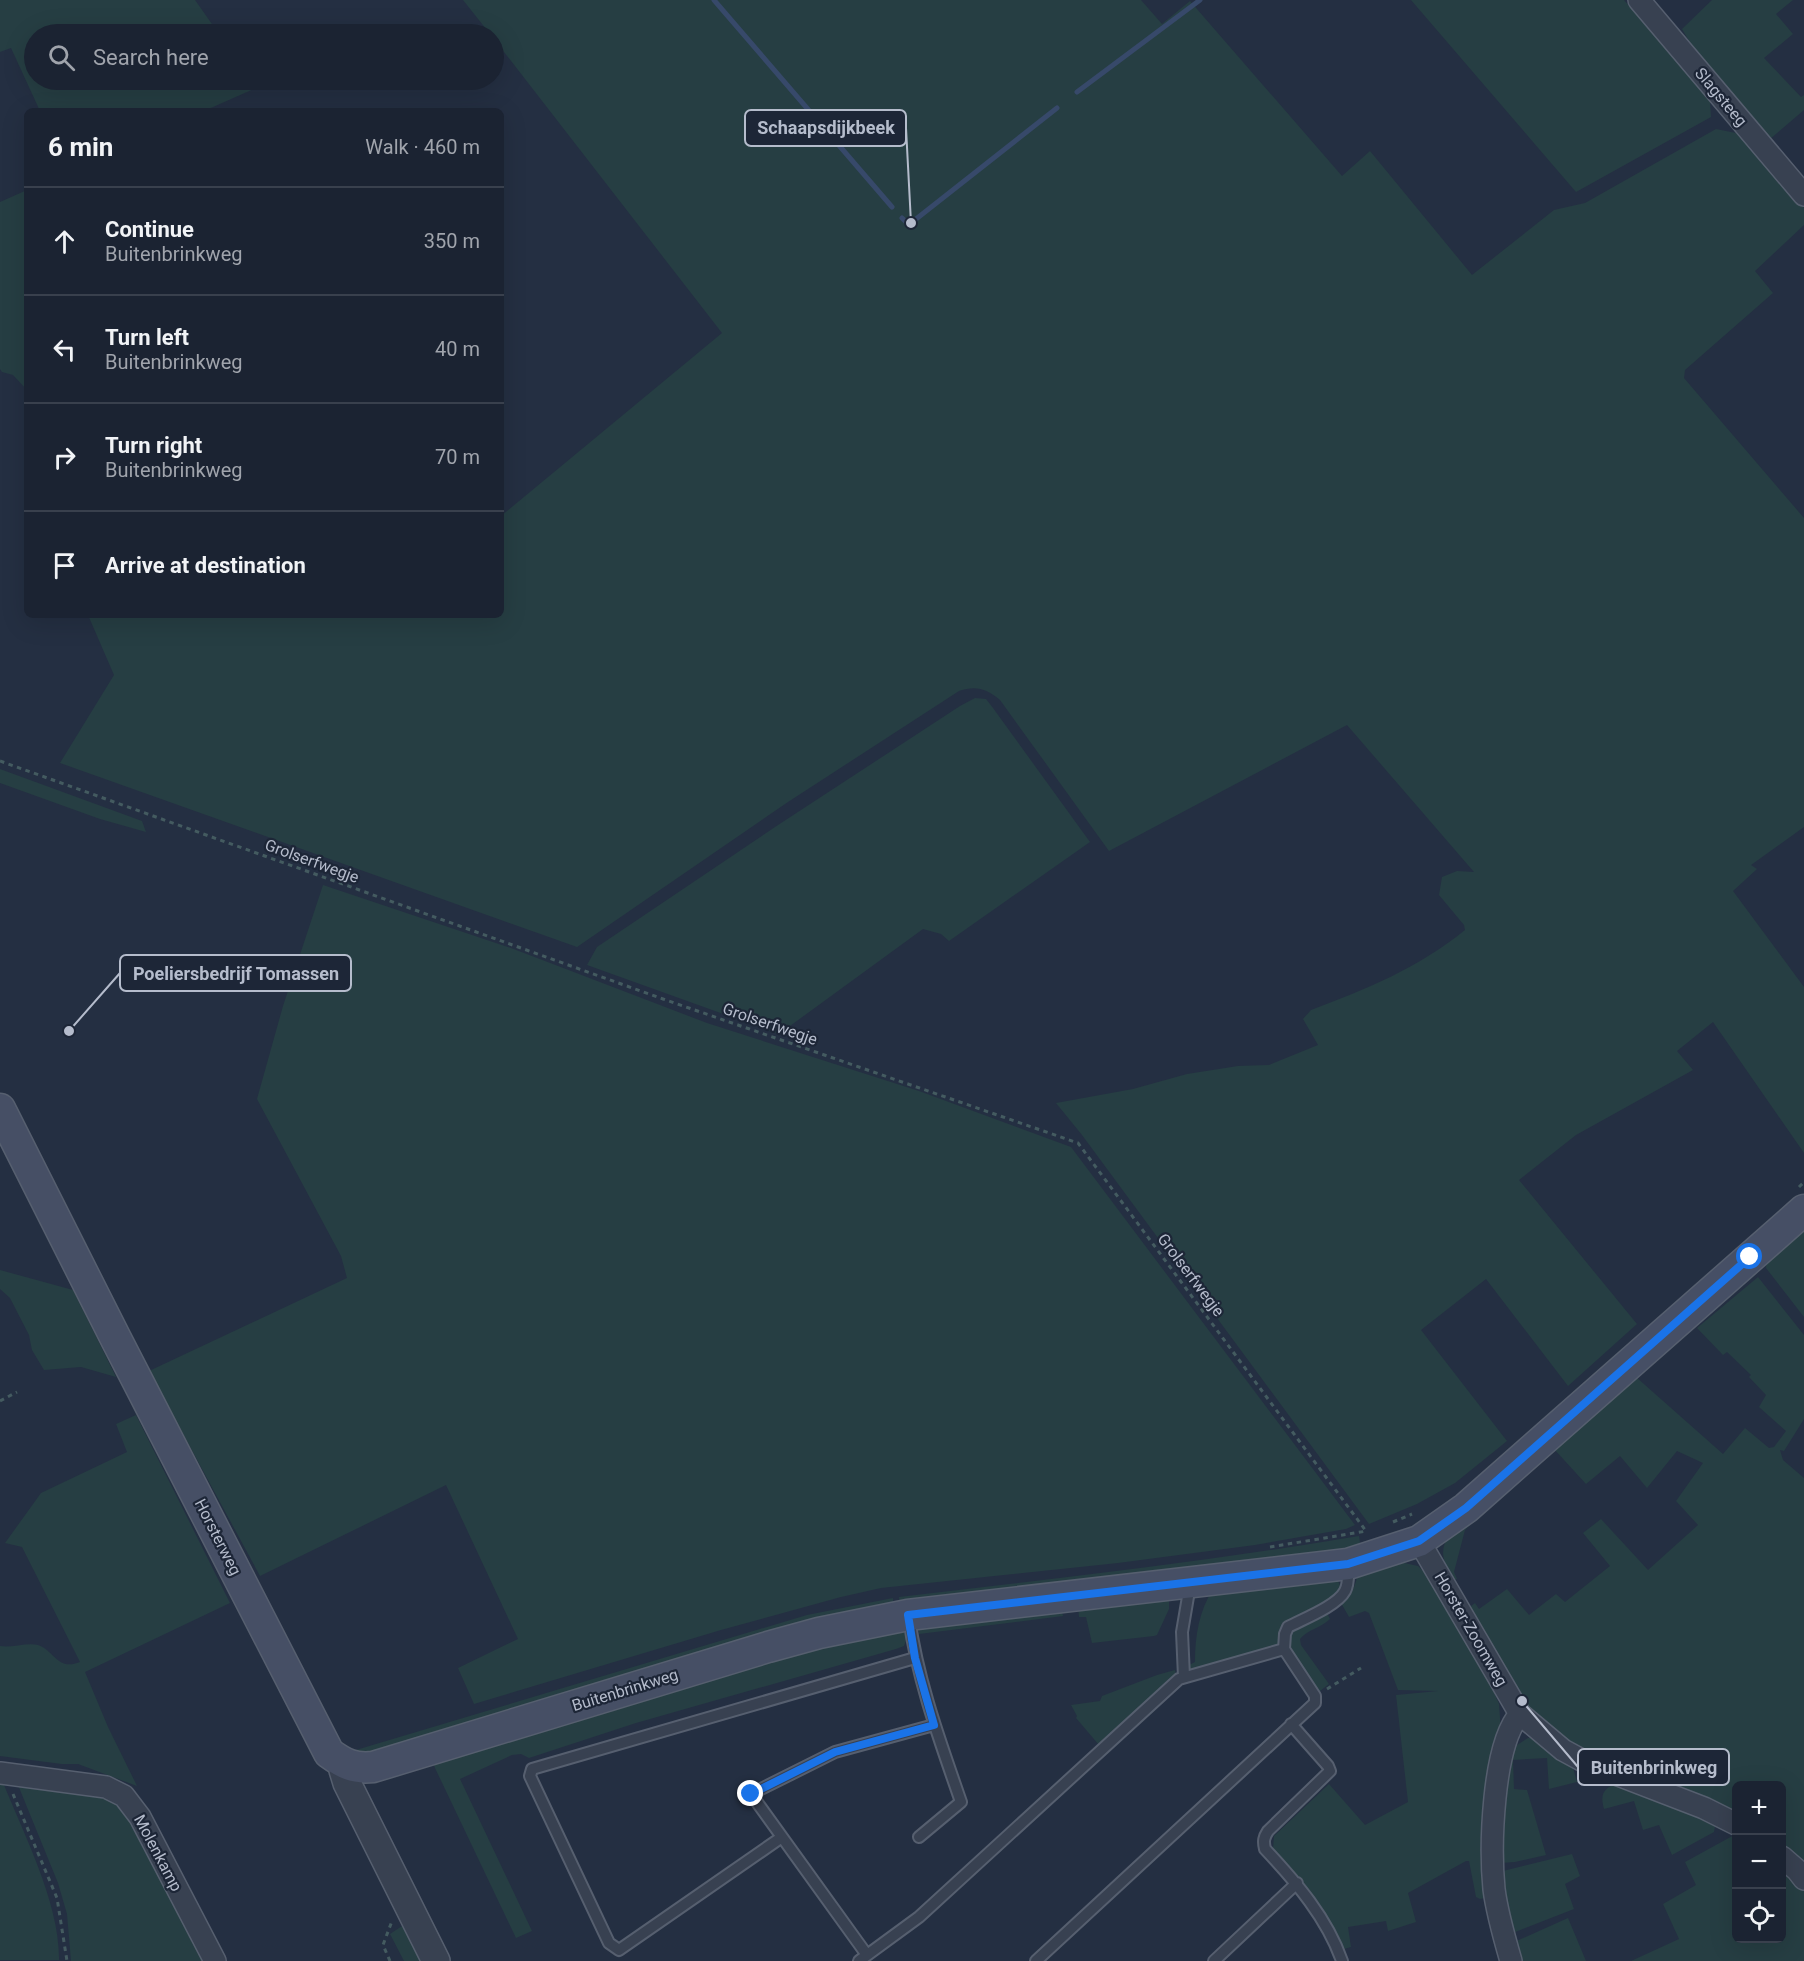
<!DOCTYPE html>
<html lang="en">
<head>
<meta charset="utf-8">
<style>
  body { margin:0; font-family:Roboto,sans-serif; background:#282f3e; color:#f1f3f6 }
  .controls { position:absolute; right:18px; bottom:18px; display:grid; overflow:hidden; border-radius:9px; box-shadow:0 6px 24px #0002 }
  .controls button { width:54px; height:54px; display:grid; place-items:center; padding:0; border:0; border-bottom:2px solid #39404d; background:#1b2332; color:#f1f3f6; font:30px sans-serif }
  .stop { position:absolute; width:18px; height:18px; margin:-14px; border:4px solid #1a73e8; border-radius:50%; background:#fff }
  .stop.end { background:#1a73e8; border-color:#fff; box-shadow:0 2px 6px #0008 }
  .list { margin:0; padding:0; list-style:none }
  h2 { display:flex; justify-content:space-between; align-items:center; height:78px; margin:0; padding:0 24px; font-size:26px }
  h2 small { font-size:20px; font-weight:400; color:#a0a4ac }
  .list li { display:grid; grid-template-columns:39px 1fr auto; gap:18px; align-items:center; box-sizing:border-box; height:108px; padding:0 24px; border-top:2px solid #39404d }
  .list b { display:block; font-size:22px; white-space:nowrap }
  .list p { margin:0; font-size:20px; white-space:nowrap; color:#a0a4ac }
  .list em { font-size:20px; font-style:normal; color:#a0a4ac }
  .icon { flex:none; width:33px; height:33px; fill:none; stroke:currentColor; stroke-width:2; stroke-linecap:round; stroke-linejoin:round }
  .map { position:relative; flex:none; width:1804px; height:1961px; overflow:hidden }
  .search { position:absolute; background:#1b2332; box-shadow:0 6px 24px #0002; left:24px; top:24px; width:480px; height:66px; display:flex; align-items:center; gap:15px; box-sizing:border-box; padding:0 21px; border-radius:33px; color:#a0a4ac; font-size:22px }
  .panel { position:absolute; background:#1b2332; box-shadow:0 6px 24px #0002; left:24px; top:108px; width:480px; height:510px; border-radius:9px }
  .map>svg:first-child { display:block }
  .green { fill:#263e43 }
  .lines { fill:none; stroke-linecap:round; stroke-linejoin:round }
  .stream { stroke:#37496a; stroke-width:5 }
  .service-casing { stroke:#565f6f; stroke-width:14 }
  .minor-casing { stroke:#565f6f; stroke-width:24 }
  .tertiary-casing { stroke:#565f6f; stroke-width:30 }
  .secondary-casing { stroke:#565f6f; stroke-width:33 }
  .path { stroke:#445b60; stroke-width:3; stroke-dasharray:4.5 4.5; stroke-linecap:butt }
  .service { stroke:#384151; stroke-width:10 }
  .minor { stroke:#384151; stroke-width:21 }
  .tertiary { stroke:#384151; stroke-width:27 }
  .secondary { stroke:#464f65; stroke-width:30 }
  .route { stroke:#1a73e8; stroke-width:8 }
  .labels { text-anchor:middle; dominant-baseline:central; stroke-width:4.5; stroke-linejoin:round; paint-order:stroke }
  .street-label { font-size:16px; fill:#b5bccc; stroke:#1d2637 }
  .leader { fill:none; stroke:#b5bccc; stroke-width:2 }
  .callout-dot { fill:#b5bccc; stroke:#1d2637; stroke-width:2 }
  .callout { fill:#1d2637; stroke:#b5bccc; stroke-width:2 }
  .callout-label { font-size:18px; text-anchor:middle; font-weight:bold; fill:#b5bccc }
</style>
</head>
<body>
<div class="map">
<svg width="1804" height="1961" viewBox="0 0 1804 1961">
  <rect width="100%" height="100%" fill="#242f42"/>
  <!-- green -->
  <path class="green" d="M0 0H195L219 34H34V80H250L256 88 204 111H40L11 48 0 52Z
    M463 0H1141L1162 24 1190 1 1342 176 1370 151 1472 275 1554 210 1585 203 1716 129 1736 133 1804 208V225L1755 271 1773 293 1685 370 1684 378 1804 518V827L1751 865 1757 869 1733 891 1804 987V1153L1713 1022 1677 1051 1693 1070 1576 1135 1519 1180 1637 1324 1568 1386 1486 1279 1421 1330 1507 1441 1455 1483 1417 1504 1369 1524 1082 1135 1056 1103 1133 1089 1187 1074 1238 1066 1269 1065 1318 1045 1303 1019 1311 1010C1367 989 1418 968 1465 930L1464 925 1439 895 1442 877 1457 871 1474 872 1347 725 1109 851 1000 700C987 689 976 685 959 691L788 802 577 947 60 763 114 675 88 615H501V516L722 333 494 39V34H490Z
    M1411 0H1624L1710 101 1711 117 1576 192Z
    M1712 0H1793L1776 14 1793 34 1764 58 1801 97 1804 95V110L1769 140 1692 59 1691 44 1682 29Z
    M27 190V390L13 375 2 372 0 369V202Z
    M975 698 986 699 993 708 1090 842 949 941 941 934 923 929 779 1034 587 965 597 947 775 827 960 706Z
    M0 769 142 821 146 832 100 819 0 783Z
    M323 885 511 948 707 1023 919 1091 1071 1147 1355 1525 1346 1529 1255 1545 1118 1563 881 1588 841 1597 721 1630 474 1704 458 1668 518 1639 446 1485 260 1576 149 1371 347 1278 341 1256 257 1099 283 1006Z
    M1804 1221V1317L1766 1268 1767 1254Z
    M0 1270 73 1290 116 1377 81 1367 44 1370 32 1350 29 1335 10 1298 0 1289Z
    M1758 1277 1804 1335V1419L1784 1451 1780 1450 1783 1460 1804 1478V1870L1782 1849V1786H1736V1816L1593 1756 1569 1743 1527 1708 1466 1610 1475 1603 1479 1609 1507 1589 1529 1615 1556 1594 1565 1602 1610 1566 1583 1533 1601 1519 1648 1570 1698 1525 1676 1501 1703 1463 1677 1451 1647 1488 1620 1456 1586 1484 1554 1449 1636 1377 1723 1454 1745 1428 1769 1448 1774 1447 1786 1431 1759 1407 1766 1395 1749 1377 1751 1375 1727 1352 1723 1355 1697 1328Z
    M136 1415 230 1603 85 1672 108 1727 137 1786 78 1764H62L0 1756V1646C12 1648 27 1642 38 1645 55 1651 57 1671 80 1662L22 1547 5 1543 41 1493 127 1452 116 1424Z
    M1472 1515 1476 1519 1465 1530 1454 1572 1457 1579 1451 1580 1442 1565 1445 1563C1437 1539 1456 1530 1472 1515Z
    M1359 1536 1361 1550 900 1608 899 1597C1052 1579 1206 1562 1359 1536Z
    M1400 1562 1418 1566 1426 1574 1487 1676 1499 1704 1501 1732 1490 1897 1480 1899 1476 1897 1469 1861H1466L1408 1893 1416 1922 1388 1931 1386 1921 1348 1927 1351 1947 1344 1949 1308 1890 1273 1849 1274 1836 1329 1784 1365 1825 1408 1802 1396 1695 1438 1691 1398 1690 1369 1613 1365 1611 1349 1617 1341 1603C1352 1595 1356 1585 1358 1572Z
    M1337 1579 1341 1587 1331 1598 1283 1624 1280 1629 1279 1645 1191 1671 1189 1665 1195 1662C1195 1636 1199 1611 1213 1589Z
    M1169 1597V1609L1157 1635 1154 1636 1092 1643 1086 1617H1079L1078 1606Z
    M893 1598 894 1609 370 1758 353 1755 356 1750 807 1615Z
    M1061 1605 1063 1616 919 1634V1626Z
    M1326 1611 1330 1619C1321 1628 1308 1629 1300 1639L1301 1645 1329 1684 1320 1691 1295 1657 1289 1641 1294 1629Z
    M899 1626C905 1633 908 1637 904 1646L896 1649 636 1723 529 1758 521 1754 512 1755 460 1779 532 1931 516 1938 435 1768 431 1756Z
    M1175 1670 1176 1675 1171 1677 1099 1745 1076 1718 1077 1716 1071 1705 1100 1701 1102 1696 1157 1675Z
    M1528 1738H1535L1571 1761 1577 1782 1549 1789 1547 1758 1513 1760 1514 1789 1527 1790 1546 1855 1515 1862 1500 1863 1501 1814 1514 1747Z
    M0 1780H2C23 1833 60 1903 59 1960H0Z
    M1617 1783 1716 1821 1714 1832 1672 1855 1659 1825 1643 1830 1634 1801 1604 1809C1600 1794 1603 1789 1617 1783Z
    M18 1785 97 1796 112 1802 128 1813 205 1961H71L67 1914 58 1883Z
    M1736 1834V1938H1782V1864L1804 1888V1961H1631L1679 1939 1663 1904 1696 1885 1685 1862Z
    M1572 1854 1580 1876 1565 1884 1574 1909 1510 1934 1499 1872Z
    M1568 1918 1586 1961H1518L1512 1943Z
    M405 1924 426 1961H404L390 1934Z"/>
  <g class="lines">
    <!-- stream -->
    <path class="stream" d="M714 0 892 207
      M1077 92 1200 0
      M902 218 908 224 911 223 1057 108"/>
    <!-- service casing -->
    <g class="service-casing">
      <path id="service" d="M909 1618C918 1682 940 1741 961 1802L919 1837
        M1284 1649 1285 1634 1288 1627C1303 1619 1337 1606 1345 1591 1349 1584 1348 1575 1348 1567
        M1184 1677 1182 1632 1190 1585
        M1291 1724 1328 1766 1330 1771 1268 1831C1264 1837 1263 1841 1265 1849 1296 1882 1327 1918 1342 1961
        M782 1837 619 1950 609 1943 530 1776 532 1769 915 1658
        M867 1955 751 1794 835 1752 934 1725
        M859 1961 919 1917 1179 1679 1284 1649 1315 1696V1703L1036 1961
        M1214 1961 1297 1883"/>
    </g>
    <!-- minor casing -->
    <g class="minor-casing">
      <path id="minor" d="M1639 0 1804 195
        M1419 1541 1520 1714 1563 1750 1587 1763 1704 1808 1736 1824
        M0 1773 106 1787 124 1796 140 1817 215 1961
        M1782 1857 1797 1870 1804 1879
        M1511 1961C1504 1937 1497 1913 1494 1889 1490 1848 1492 1745 1520 1714"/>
    </g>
    <!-- tertiary casing -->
    <g class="tertiary-casing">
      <path id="tertiary" d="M344 1763 343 1770 347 1783 436 1961"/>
    </g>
    <!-- secondary casing -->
    <g class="secondary-casing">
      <path id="secondary" d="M0 1109 116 1339 329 1753C344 1764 354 1769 373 1767L768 1647 819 1633 908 1615 1348 1564 1419 1541 1466 1508 1804 1210"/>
    </g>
    <!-- path -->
    <path class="path" d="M0 761 663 999 1078 1143 1366 1531
      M1799 1187 1804 1182
      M0 1401 17 1392
      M1393 1522 1412 1514
      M1270 1547 1367 1531
      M1327 1689 1361 1668
      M13 1794 57 1898 67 1961
      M390 1961 383 1945 392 1921"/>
    <!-- service -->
    <use href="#service" class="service"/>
    <!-- minor -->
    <use href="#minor" class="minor"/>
    <!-- tertiary -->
    <use href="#tertiary" class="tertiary"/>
    <!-- secondary -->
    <use href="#secondary" class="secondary"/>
  </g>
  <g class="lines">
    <!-- route -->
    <path class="route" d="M751 1794 835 1752 934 1725 915 1658 908 1615 1348 1564 1419 1541 1466 1508 1750 1257"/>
  </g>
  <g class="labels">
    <!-- street labels -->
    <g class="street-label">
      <text transform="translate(1721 97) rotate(50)">Slagsteeg</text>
      <text transform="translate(312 861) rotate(20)">Grolserfwegje</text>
      <text transform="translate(770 1024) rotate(19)">Grolserfwegje</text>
      <text transform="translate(1191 1275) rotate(53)">Grolserfwegje</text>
      <text transform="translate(218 1537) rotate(63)">Horsterweg</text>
      <text transform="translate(1471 1629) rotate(60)">Horster-Zoomweg</text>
      <text transform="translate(625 1690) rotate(-17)">Buitenbrinkweg</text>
      <text transform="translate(158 1853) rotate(62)">Molenkamp</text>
    </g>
  </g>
  <!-- callouts -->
  <path class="leader" d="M911 223L906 128M69 1031L120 973M1522 1701L1578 1767"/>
  <g class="callout-dot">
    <circle cx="911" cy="223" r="6"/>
    <circle cx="69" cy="1031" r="6"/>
    <circle cx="1522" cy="1701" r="6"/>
  </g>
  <g class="callout">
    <rect x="745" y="110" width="161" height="36" rx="6"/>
    <rect x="120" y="955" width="231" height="36" rx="6"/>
    <rect x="1578" y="1749" width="151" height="36" rx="6"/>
  </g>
  <g class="callout-label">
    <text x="826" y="134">Schaapsdijkbeek</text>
    <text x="236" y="980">Poeliersbedrijf Tomassen</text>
    <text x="1654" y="1774">Buitenbrinkweg</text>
  </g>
</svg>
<div class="controls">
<button>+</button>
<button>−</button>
<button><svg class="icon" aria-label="locate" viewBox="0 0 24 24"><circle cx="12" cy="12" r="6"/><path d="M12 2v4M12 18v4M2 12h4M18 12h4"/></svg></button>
</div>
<div class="stop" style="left:1750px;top:1257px"></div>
<div class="stop end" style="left:751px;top:1794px"></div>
<div class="search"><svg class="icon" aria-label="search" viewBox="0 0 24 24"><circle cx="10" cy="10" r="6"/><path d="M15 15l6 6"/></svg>Search here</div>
<section class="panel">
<h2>6 min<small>Walk · 460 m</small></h2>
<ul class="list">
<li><svg class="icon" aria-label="ahead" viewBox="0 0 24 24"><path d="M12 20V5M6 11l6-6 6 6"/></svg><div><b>Continue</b><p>Buitenbrinkweg</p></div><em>350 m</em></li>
<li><svg class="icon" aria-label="left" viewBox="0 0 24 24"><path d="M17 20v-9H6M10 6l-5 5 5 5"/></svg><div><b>Turn left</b><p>Buitenbrinkweg</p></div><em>40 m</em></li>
<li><svg class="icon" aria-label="right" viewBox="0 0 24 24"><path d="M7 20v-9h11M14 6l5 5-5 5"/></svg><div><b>Turn right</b><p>Buitenbrinkweg</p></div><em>70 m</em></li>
<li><svg class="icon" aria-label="arrive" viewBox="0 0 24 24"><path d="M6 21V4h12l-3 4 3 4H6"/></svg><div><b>Arrive at destination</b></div></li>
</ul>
</section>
</div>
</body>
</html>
